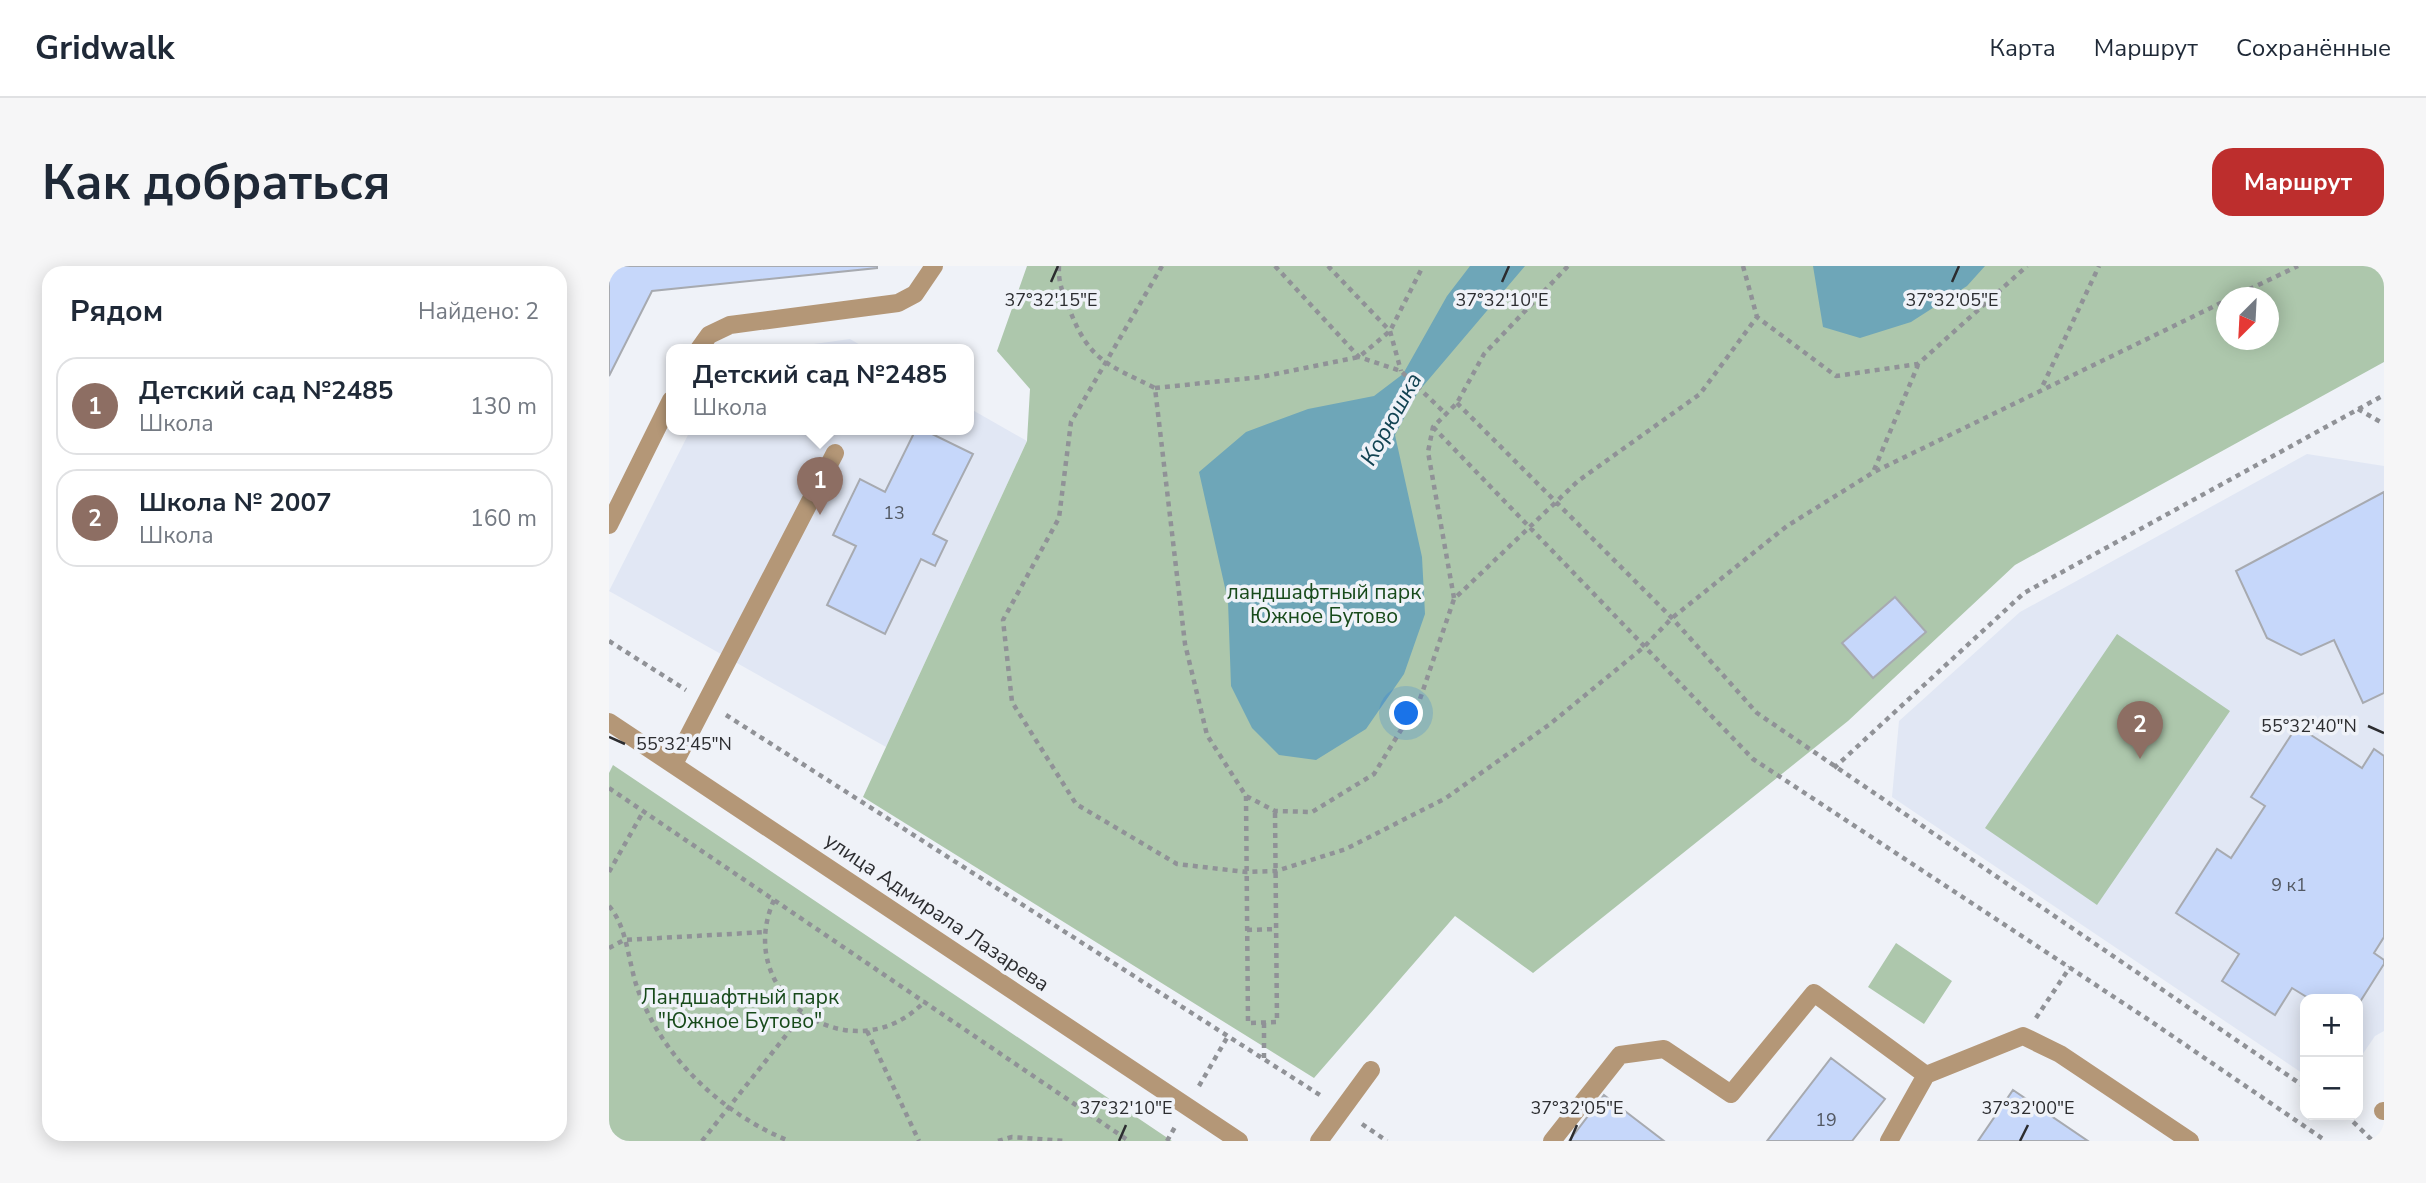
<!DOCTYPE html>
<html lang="ru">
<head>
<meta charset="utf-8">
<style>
  body { margin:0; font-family:"Nunito Sans",sans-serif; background:#f6f6f7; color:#1f2937 }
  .controls { position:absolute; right:21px; bottom:21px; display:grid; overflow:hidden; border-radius:14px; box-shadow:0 4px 18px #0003 }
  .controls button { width:63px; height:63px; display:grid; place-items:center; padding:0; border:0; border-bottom:2px solid #e0e1e3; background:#fff; color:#1f2937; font:35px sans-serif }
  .compass { position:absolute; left:1607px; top:21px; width:63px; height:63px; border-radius:50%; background:#fff; box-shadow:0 4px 18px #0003; rotate:204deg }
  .you { position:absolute; left:798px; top:448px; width:24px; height:24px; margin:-18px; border:5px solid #fff; border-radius:50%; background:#1a73e8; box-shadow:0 0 0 10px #1a73e833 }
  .badge { display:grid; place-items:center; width:46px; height:46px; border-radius:50%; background:#bd2e2d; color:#fff; font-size:23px; font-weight:700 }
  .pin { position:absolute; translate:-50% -58px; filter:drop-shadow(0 2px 4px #0008) }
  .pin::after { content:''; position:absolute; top:37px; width:24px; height:21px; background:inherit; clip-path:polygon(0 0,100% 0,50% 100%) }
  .popup { position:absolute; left:57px; top:78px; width:308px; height:91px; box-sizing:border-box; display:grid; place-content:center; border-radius:14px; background:#fff; filter:drop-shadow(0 2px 5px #0005); font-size:23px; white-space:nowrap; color:#747a83 }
  .popup b { font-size:26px; color:#1f2937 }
  .popup::after { content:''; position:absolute; left:50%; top:100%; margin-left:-14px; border:14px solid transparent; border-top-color:#fff }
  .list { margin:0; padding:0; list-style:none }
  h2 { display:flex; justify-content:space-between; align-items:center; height:91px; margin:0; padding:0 28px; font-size:30px }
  h2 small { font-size:23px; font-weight:400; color:#747a83 }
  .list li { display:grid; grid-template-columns:46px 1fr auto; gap:21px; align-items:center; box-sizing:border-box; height:98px; margin:0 14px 14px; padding:0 14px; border:2px solid #e0e1e3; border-radius:21px }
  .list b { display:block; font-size:26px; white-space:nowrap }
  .list p { margin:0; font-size:23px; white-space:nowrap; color:#747a83 }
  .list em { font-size:23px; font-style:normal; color:#747a83 }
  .map { position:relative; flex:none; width:1775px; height:875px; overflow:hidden; border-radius:21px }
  header { display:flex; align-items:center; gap:42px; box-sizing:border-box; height:98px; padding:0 35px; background:#fff; border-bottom:2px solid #e0e1e3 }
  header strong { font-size:33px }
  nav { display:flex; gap:38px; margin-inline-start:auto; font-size:24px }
  .intro { display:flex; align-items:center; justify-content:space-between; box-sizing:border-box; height:168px; padding:0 42px }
  h1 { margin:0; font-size:49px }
  .button { padding:18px 32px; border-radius:21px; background:#bd2e2d; color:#fff; font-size:24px; font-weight:700 }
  main { display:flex; gap:42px; padding:0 42px }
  aside { flex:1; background:#fff; border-radius:21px; box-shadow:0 4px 18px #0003 }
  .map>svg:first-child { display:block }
  .built { fill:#e1e7f4 }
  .green { fill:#adc7ac; fill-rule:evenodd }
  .water { fill:#6ea6b8 }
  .building { fill:#c6d7fa; stroke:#a7aab0; stroke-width:2 }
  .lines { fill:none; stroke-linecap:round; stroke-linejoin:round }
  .path { stroke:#909297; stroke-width:4.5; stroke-dasharray:5 5; stroke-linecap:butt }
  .minor { stroke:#b49777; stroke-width:18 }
  .ticks { fill:none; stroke:#2c2d30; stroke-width:2.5 }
  .labels { text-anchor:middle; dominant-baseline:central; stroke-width:7; stroke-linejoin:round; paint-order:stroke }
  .number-label { font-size:18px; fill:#525862 }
  .park-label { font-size:21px; fill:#174a1a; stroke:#eff2f8 }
  .street-label { font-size:21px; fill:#2c2d30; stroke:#eff2f8 }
  .water-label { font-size:23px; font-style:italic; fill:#124352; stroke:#eff2f8 }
  .ticks-label { font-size:18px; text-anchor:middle; fill:#2c2d30; stroke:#eff2f8; stroke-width:7; stroke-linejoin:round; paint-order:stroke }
</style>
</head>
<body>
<header>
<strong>Gridwalk</strong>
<nav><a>Карта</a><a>Маршрут</a><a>Сохранённые</a></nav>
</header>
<div class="intro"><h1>Как добраться</h1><a class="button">Маршрут</a></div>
<main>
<aside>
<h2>Рядом<small>Найдено: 2</small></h2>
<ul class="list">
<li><span class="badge" style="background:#8d6e63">1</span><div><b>Детский сад №2485</b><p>Школа</p></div><em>130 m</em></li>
<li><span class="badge" style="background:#8d6e63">2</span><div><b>Школа № 2007</b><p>Школа</p></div><em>160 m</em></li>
</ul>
</aside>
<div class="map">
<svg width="1775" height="875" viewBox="0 0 1775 875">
  <rect width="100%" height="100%" fill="#eff2f8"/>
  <!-- built -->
  <path class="built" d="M241 73 258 83H169Z
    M360 142 418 175 277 481 0 325 82 163H360Z
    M1698 188 1775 200V765L1766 770 1749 795V733H1696V809L1283 531 1290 455 1411 346Z"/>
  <!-- green -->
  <path class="green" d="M418 0H1775V96L1406 299 1239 455 924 707 846 650 705 812 254 531 418 175 421 123 388 85ZM1618 32H1660V74H1618Z
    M1508 368 1621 445 1488 639 1376 562Z
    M4 499 563 875H0V507Z
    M1287 677 1343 715 1315 758 1259 721Z"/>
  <!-- water -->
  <path class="water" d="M861 0H916L809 126 786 169 813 291 816 348 795 408 757 463 707 494 670 489 643 462 622 420 619 335 590 206 637 166 699 143 765 130 794 108 838 30Z
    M1204 0H1376L1358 20 1302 56 1251 72 1214 61Z"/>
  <!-- building -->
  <path class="building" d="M3 0H268V2L43 25 0 110V2Z
    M307 163H313L364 188 324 268 338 275 326 300 312 293 276 368 218 339 247 280 224 269 251 213 276 226Z
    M1775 226V427L1754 437 1725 374 1692 389 1658 372 1627 305Z
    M1286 331 1317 366 1264 412 1233 377Z
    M1688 460 1753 502 1765 483 1775 490V671L1765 687 1775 694V698L1749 739V733H1701L1683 722 1666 749 1613 715 1630 688 1567 647 1608 583 1622 592 1656 540 1642 531Z
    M1222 792 1276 833 1243 875H1158Z
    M1404 824 1479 875H1369Z
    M995 829 1055 875H960Z"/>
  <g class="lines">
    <!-- path -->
    <path class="path" d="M450 0C449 17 454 27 460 42 480 95 498 98 546 122L576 378 598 469 637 530 666 545 703 546 765 508 811 433 845 333 969 215 1091 128 1148 51 1227 110 1309 98 1418 0
      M553 0 462 156 450 252 394 354 403 436 467 538 568 598 637 606 667 605 737 583 837 532 941 458 1035 381 1063 352 1178 260 1265 206 1618 34
      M666 0 750 91 792 105 837 148
      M719 0 781 65 792 105
      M1134 0 1148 51
      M1622 32 1689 0
      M1434 119 1490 0
      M546 122 652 111 750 91 781 65 814 0
      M848 137 1063 352 1148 447 1696 821
      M1749 143 1775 158
      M824 161 1144 493 1537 752 1717 875
      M1265 204 1309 99
      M845 332 819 186 824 161 848 137 875 88 959 0
      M0 375 77 424
      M117 449 714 831
      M1225 502 1415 327 1775 129
      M0 522 520 875
      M637 530 639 757 668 756 666 545
      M0 606 34 546
      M165 634C122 730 244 811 316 735
      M0 640C19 662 19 697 29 724 54 793 114 848 180 875
      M638 664 667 663
      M0 682 15 674 157 666
      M1427 752 1461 701
      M655 757V794
      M258 765 310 875
      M590 820 619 770
      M1737 849 1764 875
      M753 858 778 875
      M0 871 11 875
      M93 875 194 748
      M389 875 403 871 456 875
      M558 875 566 861"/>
    <!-- minor -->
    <path class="minor" d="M90 83 100 69 121 59 289 37 306 28 325 0
      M0 259 62 134
      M0 456 630 875
      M65 498 226 187
      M1774 845H1775
      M710 875 762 804
      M943 875 1011 789 1055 783 1122 828 1205 727 1317 809
      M1280 875 1317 809 1414 770 1451 788 1581 875"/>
  </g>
  <!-- ticks -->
  <path class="ticks" d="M442 16 449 0M893 16 900 0M1343 16 1350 0M1759 460 1775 467M0 471 16 478M510 875 517 859M961 875 968 859M1411 875 1419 859"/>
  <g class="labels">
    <!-- number labels -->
    <g class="number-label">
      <text x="285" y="247">13</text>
      <text x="1680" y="619">9 к1</text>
      <text x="1217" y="854">19</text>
    </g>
    <!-- park labels -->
    <g class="park-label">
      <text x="715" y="326">ландшафтный парк<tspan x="715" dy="24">Южное Бутово</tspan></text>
      <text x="131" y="731">Ландшафтный парк<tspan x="131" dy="24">"Южное Бутово"</tspan></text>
    </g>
    <!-- street labels -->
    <g class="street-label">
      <text transform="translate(328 646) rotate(34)">улица Адмирала Лазарева</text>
    </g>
    <!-- water labels -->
    <g class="water-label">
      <text transform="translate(782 153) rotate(-61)">Корюшка</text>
    </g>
  </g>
  <g class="ticks-label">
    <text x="893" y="40">37°32'10"E</text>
    <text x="1343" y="40">37°32'05"E</text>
    <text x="442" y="40">37°32'15"E</text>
    <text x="1700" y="466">55°32'40"N</text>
    <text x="75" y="484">55°32'45"N</text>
    <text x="517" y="848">37°32'10"E</text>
    <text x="968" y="848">37°32'05"E</text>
    <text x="1419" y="848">37°32'00"E</text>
  </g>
</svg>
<div class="controls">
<button>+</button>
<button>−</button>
</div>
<svg class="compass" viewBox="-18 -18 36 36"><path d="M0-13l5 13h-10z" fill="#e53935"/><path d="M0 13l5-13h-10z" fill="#747a83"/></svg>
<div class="you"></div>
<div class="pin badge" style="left:211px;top:249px;background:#8d6e63">1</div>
<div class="popup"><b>Детский сад №2485</b>Школа</div>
<div class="pin badge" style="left:1531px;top:493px;background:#8d6e63">2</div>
</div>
</main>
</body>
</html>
